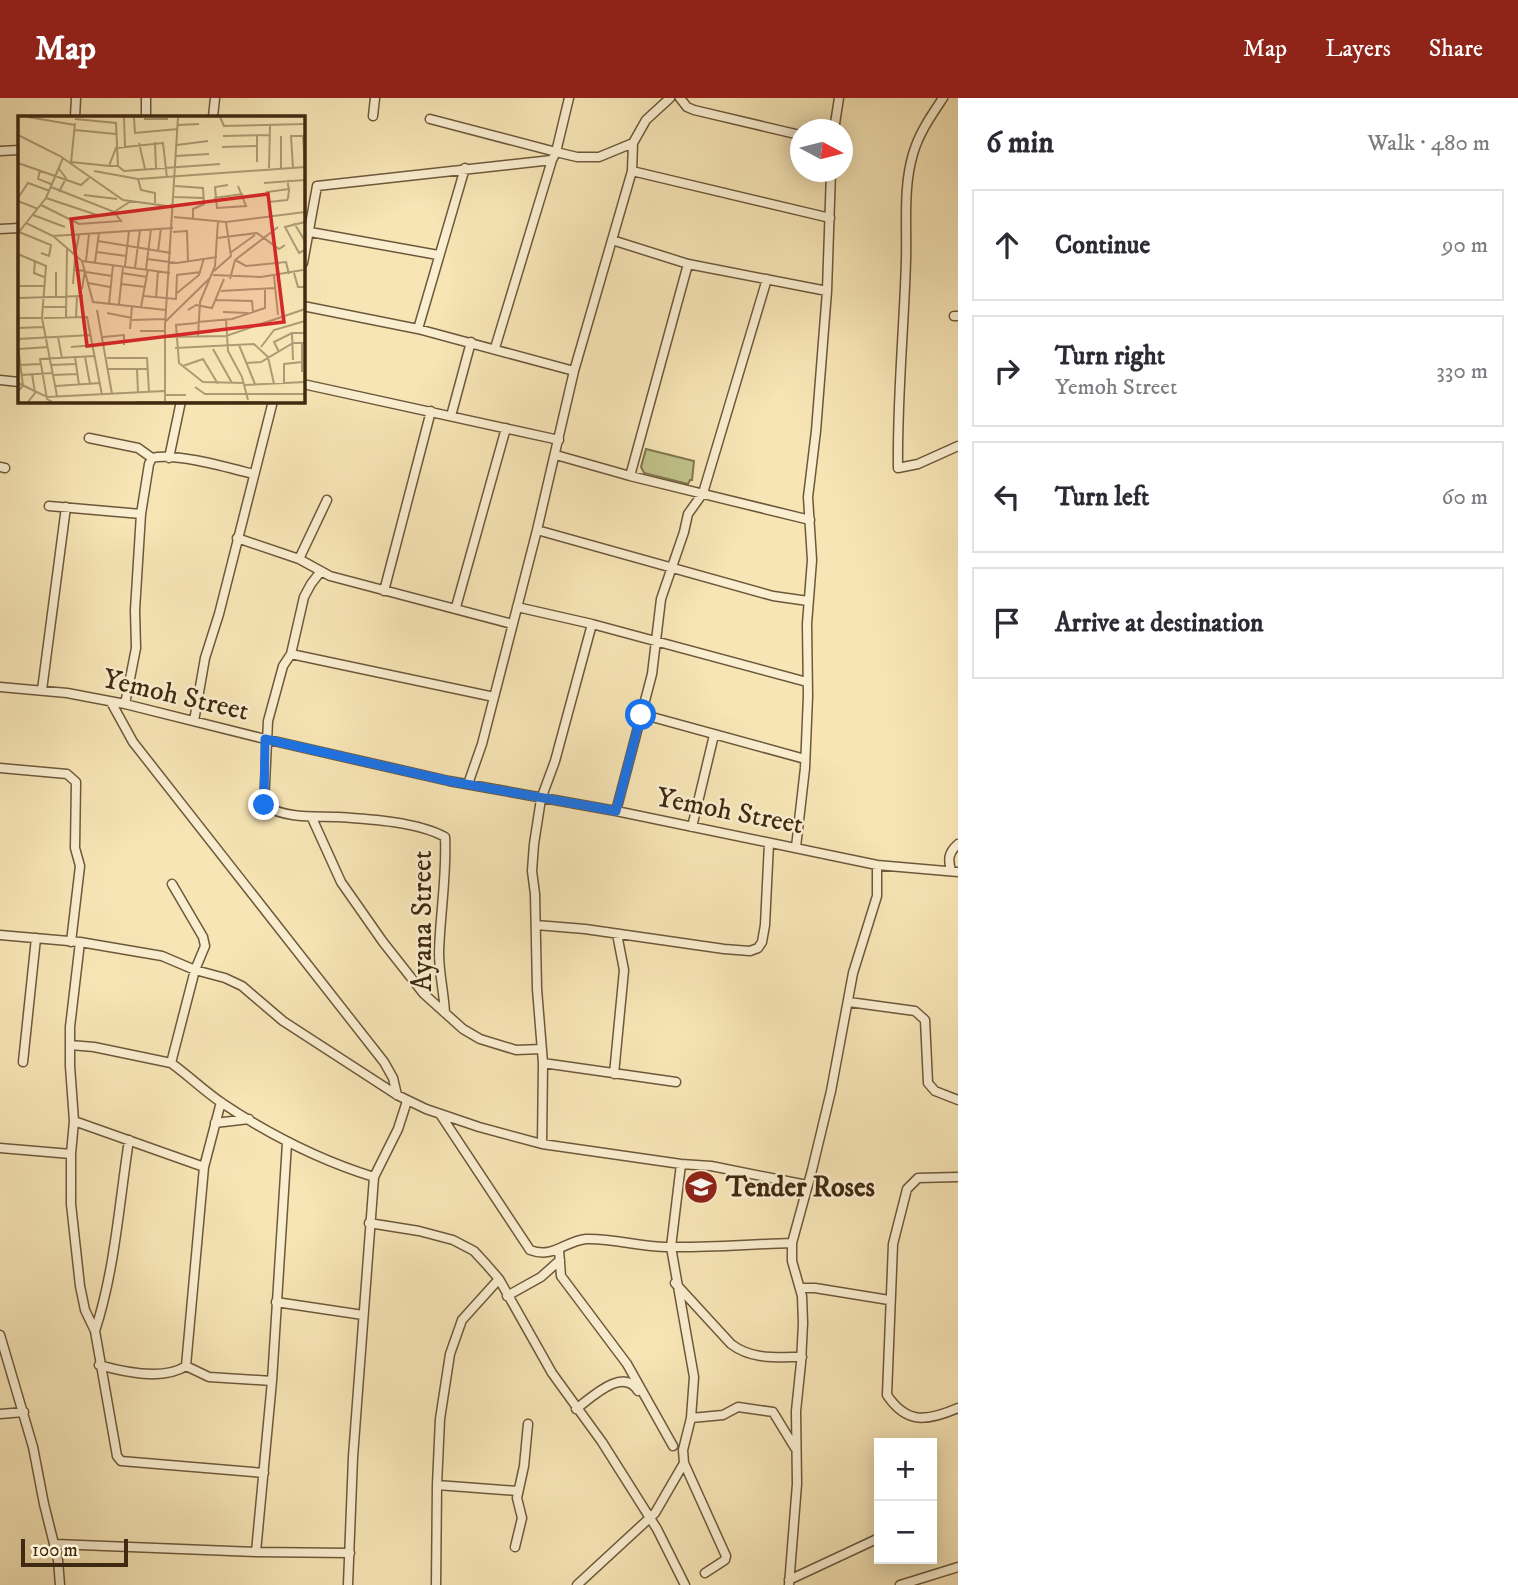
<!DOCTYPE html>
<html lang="en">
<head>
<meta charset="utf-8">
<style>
  body { margin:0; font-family:"IM FELL DW Pica",serif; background:#f7f7f7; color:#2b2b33 }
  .controls { position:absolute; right:21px; bottom:21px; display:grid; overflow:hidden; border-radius:0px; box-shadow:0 4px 18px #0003 }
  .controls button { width:63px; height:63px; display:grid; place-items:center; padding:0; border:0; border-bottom:2px solid #e1e1e2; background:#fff; color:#2b2b33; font:35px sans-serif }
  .compass { position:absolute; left:790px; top:21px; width:63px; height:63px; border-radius:50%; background:#fff; box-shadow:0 4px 18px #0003; rotate:97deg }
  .scale { position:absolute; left:21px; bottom:18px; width:107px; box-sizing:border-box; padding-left:7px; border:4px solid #402911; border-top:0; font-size:19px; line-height:24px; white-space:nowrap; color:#402911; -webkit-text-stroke:5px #faeed0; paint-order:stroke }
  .stop { position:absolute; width:21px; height:21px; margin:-16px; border:5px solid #1a73e8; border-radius:50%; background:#fff }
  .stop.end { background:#1a73e8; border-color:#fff; box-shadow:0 2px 7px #0008 }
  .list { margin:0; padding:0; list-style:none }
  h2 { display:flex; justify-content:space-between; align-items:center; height:91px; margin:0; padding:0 28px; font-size:30px }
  h2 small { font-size:23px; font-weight:400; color:#7c7c81 }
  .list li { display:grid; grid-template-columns:46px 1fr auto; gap:21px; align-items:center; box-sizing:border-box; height:112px; margin:0 14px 14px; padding:0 14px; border:2px solid #e1e1e2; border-radius:0px }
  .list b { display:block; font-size:26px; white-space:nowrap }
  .list p { margin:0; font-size:23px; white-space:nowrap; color:#7c7c81 }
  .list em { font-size:23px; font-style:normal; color:#7c7c81 }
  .icon { flex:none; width:38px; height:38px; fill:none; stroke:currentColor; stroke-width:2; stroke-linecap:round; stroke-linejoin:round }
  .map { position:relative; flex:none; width:958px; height:1487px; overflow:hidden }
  header { display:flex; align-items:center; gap:42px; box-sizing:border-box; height:98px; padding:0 35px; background:#8f2418; color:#fff }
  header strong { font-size:33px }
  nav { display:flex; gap:38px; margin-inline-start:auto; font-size:24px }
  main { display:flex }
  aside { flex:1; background:#fff }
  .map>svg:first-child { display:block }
  .green { fill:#c1c38b; stroke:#80764e; stroke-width:2 }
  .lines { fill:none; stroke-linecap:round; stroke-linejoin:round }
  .street-casing { stroke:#6e583a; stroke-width:11 }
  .street { stroke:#faeed0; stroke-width:8 }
  .route { stroke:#1a73e8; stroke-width:9 }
  .labels { text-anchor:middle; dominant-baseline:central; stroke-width:5; stroke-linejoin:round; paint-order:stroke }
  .street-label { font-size:28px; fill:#402911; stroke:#faeed0 }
  .poi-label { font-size:28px; font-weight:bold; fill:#402911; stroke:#faeed0; text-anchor:start }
  .inset-road { fill:none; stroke:#ae9a74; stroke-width:2 }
  .view { fill:#d62828; fill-opacity:0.15; stroke:#d62828; stroke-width:3.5 }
  .inset-edge { fill:none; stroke:#402911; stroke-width:3.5 }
</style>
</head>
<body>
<header>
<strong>Map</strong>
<nav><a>Map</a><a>Layers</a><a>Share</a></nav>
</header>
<main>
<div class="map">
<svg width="958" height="1487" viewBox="0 0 958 1487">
  <rect width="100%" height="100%" fill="#f7e5b6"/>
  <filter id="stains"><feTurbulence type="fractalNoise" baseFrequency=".00286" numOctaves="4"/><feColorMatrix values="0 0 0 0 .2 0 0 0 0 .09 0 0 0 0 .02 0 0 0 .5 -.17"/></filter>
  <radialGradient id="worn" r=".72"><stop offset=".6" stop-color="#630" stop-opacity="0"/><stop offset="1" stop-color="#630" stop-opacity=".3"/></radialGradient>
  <!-- green -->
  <path class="green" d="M646 351 694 363 692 382H690L688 386 644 375 641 369Z"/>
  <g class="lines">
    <!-- street casing -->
    <g class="street-casing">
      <path id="street" d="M680 0 687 9 694 12 800 37
        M943 0C931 18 919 35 913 56 903 89 907 128 906 162 904 232 897 300 898 370L918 366 958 348
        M373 18 375 0
        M75 19 76 0
        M146 19V0
        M213 19 215 0
        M430 21 556 54 569 0
        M834 32 839 0
        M0 53 19 52
        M632 73 830 120
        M0 131 19 130
        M310 134 438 157
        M612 142 688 166 827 193
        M303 165 317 88 552 62 556 54 577 59H599L633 45 646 22 670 0
        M303 208 418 231 574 273
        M954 218H958
        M418 231 465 70
        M495 250 552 62
        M0 282 19 284
        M303 286 559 342
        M451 318 471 244
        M89 340 138 350 152 360C174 354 230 370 253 376
        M556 357 630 378 810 422
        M169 360 181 303
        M0 369 5 370
        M630 378 688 166
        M49 408 141 416
        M537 432 773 498 808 503
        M237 440 299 461 330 478 512 526
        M299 461 327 402
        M321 473 311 486 304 499 291 556 283 568 268 623 264 707C286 721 314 718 338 719 370 721 418 724 445 739 447 778 440 816 439 855 439 875 444 895 445 915
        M384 493 431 313
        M456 509 506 330
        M517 509 592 526 807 584
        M291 556 494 599
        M0 589 67 595 125 606 265 641 449 683 616 713 877 767 958 774
        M42 592 66 409
        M111 604 133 644 384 964 393 980 397 997
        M125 606 136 550 135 512 141 416 149 366 152 360
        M641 616 805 661
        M194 623 205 560 219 516 273 303
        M0 670 67 676 76 684 75 750 80 768 71 844
        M468 686 482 646 537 432 574 273 632 73 633 45
        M616 713 652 576 661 501 684 434 688 416 703 395 767 181
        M312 720 341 784 383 844 424 896 463 931 480 941 516 952 542 951
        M692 729 714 637
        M796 749 805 670 808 598 807 526 812 462 808 399 816 333 827 193 831 74
        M951 773C948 761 948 755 958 746
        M172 786 203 839 205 848 195 872 171 965C188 977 204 993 222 1005 270 1037 319 1062 374 1079
        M536 827 585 831 724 851 750 853 758 850 762 844 765 827 769 745
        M0 837 80 844 162 858 195 872 225 880 242 888 283 923 397 997 426 1011 479 1029 542 1046 681 1066 711 1068 807 1087
        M80 844 70 929V968L74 1023 71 1056V1106L80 1188 85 1212 95 1233 117 1358 121 1363 264 1375
        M849 904 915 913 925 922 928 985 935 993 958 1002
        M70 947 94 949 171 965
        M23 964 36 840
        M543 965 676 984
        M614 976 624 872 617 836
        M440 1016 530 1152C553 1161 565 1143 586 1141 613 1140 640 1149 667 1149 708 1150 750 1146 792 1145
        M74 1023 204 1069
        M215 1025 249 1021
        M542 1046 543 965 537 891 535 796 532 773 534 746 541 701 555 663 592 526
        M0 1050 71 1056
        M958 1079 918 1080 907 1091 893 1146 887 1297C907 1327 928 1323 958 1310
        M369 1125 419 1133 453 1142 474 1153 486 1166 499 1181 552 1275 602 1344 657 1431 685 1487
        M559 1152 561 1178 627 1266 673 1348
        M675 1185 731 1246C752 1262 776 1259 802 1259
        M800 1190H815L889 1202
        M507 1198 541 1179 560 1162
        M276 1204 363 1217
        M95 1233C115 1172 119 1106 129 1042
        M0 1237 33 1349 44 1406 58 1462 60 1487
        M99 1267C124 1274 163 1283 186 1268L204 1069 221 1004
        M186 1268 209 1279 272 1283
        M576 1311C591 1300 623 1268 638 1293
        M0 1316 24 1314
        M691 1320 723 1317 738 1309 773 1314 795 1350
        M684 1365 726 1458 725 1462 705 1475
        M437 1387 518 1393
        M55 1446 256 1454 350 1455
        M515 1449 522 1420 517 1400 524 1368 528 1326
        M256 1454 272 1283 287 1045
        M789 1482 879 1440
        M348 1487 353 1359 374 1079 398 1031 407 1003
        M436 1487 437 1387 440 1321 450 1256 462 1222 499 1181
        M577 1487 655 1415 684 1365 683 1352 691 1320 694 1279 671 1149 681 1066
        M789 1487 797 1386 796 1313 801 1265 803 1225 802 1198 792 1163V1145L812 1072 831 993 853 875 877 798V767
        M900 1487 958 1469"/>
    </g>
    <!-- street -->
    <use href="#street" class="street"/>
  </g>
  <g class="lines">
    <!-- route -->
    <path class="route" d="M264 707 265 641 449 683 616 713 641 617"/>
  </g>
  <!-- icons -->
  <defs>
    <g id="school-disc" transform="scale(1.75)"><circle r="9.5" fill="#8f2418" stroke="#faeed0"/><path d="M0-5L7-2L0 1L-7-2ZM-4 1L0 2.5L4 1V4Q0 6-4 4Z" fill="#fff"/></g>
  </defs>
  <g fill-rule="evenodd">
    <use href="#school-disc" x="701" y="1089"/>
  </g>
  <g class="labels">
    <!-- street labels -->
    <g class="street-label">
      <text transform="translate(176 597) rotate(13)">Yemoh Street</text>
      <text transform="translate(730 713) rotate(11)">Yemoh Street</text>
      <text transform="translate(422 823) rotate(-90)">Ayana Street</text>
    </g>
    <!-- poi labels -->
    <g class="poi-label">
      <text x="726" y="1089">Tender Roses</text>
    </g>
  </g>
  <!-- overview -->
  <g transform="translate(18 18)">
    <rect width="287" height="287" fill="#f7e5b6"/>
    <path class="inset-road" d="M10 1 57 9M106 1 107 31M116 1 117 17 160 13M202 1 206 10 287 8M57 3 98 7 100 50 106 55 202 48M126 3H150M160 9 181 8M57 14 98 18M0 19 42 40 105 84 156 91M205 20 252 19M285 20 287 51M137 26 138 52M121 27 127 53M159 29 190 25M204 31 239 30M158 40 191 38M53 46 91 50M239 46V20M0 47 63 69 71 62M53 47 57 7M100 50H91L98 32 145 27 149 62M251 52 252 10M263 52V20M275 52 273 20H287M22 54 20 63 33 68M76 55 120 63 287 51M120 63 123 74 137 77V87M270 64V69L271 73V74L270 82 269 84 251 86 249 76 271 73M246 67 287 64M210 69 197 71 199 92 228 90 220 70M157 70 185 72 186 88 175 93V102M33 71 96 96 113 85M41 76 48 62 41 53M66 79 99 83M156 81 186 82M0 82 10 67 32 75M28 82 82 100M196 82 225 78M0 85 20 93M23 89 61 108 103 105 96 96M15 99 47 111M156 101 208 106 287 96M287 106 267 111 281 137 287 134M8 107 35 120 64 145 75 186 148 194M276 107 287 125M1 116 33 129 31 140 23 137M155 116 169 115 170 145M0 117 28 82 45 42M35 120 155 112M199 122 239 117 261 133 267 129M80 125 153 137M140 135 143 112M79 136 108 140M212 137 237 119M0 138 28 150 24 202 39 280M57 140 61 119M129 143 159 147 199 141M217 144 228 150 268 146 271 158M17 145 16 157 26 161M64 145 152 157M68 145 71 118M77 146 81 117M107 150 111 115M117 152 122 114M128 153 133 113M57 154 67 155 64 173M196 155 213 140 208 106M68 156 94 160M104 157 129 161M276 157 280 171H287M195 159 243 161 285 154M256 160 260 199M212 163 217 144 260 111M70 167 92 171M55 168 57 142M103 168 128 171M0 170H26M203 175 257 172M159 177 181 159 186 142M126 180 158 183 159 159 183 156M38 181V156M0 182 65 180M138 182 140 155M198 184 234 185 235 196M91 188 95 149M101 188 105 150M26 191H48M123 191 130 153M79 194 94 278M170 194 178 189 194 192 206 163M205 196 230 197M89 197 114 202M58 201 59 180M0 202H24M26 202 69 201 84 279M48 202 49 133M208 203 210 235 224 261 230 284M114 204 147 203M148 205 192 162M179 206 214 203 247 192V172M179 207 158 209 161 247 185 266 226 267M0 212 25 211M112 213 114 190M122 215H147M274 217 275 244M40 221 44 242M85 221 106 219V229M147 221 208 220 287 193M180 221 182 186 197 150 200 105M0 223 73 219M284 227V256M221 229 237 268M0 230 5 270 0 275M53 231 76 229M243 231 256 214 287 205M157 232 236 228 250 241 256 268M1 233 30 231M195 233 214 267M261 236 256 226 274 217H286M57 241 61 269M67 241 72 268M89 242H129L131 276M229 247 243 246 275 227H287M1 249 23 248M33 249 57 248M165 250 185 243 200 268M90 253H130M119 253 120 277M3 259 35 257M35 259 59 258M0 267 29 281 146 275M266 268V248L284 246M226 269 287 266M38 270 82 267M177 271 187 278H287M146 279H168M147 285V209L160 1M10 286 17 277 14 258M34 286 29 283 22 243 77 240M118 286H245"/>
    <path class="view" d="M250 78 266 206 69 230 53 103Z"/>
    <rect width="287" height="287" class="inset-edge"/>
  </g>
  <rect width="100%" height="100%" filter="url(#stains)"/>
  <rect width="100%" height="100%" fill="url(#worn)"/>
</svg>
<div class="controls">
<button>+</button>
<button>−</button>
</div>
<svg class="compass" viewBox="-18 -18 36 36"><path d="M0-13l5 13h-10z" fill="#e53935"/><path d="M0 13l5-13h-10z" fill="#7c7c81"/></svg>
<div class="scale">100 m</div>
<div class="stop" style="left:641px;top:617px"></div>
<div class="stop end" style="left:264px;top:707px"></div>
</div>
<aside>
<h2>6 min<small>Walk · 480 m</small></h2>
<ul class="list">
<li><svg class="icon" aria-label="ahead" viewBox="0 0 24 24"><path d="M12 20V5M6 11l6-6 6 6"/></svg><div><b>Continue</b></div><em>90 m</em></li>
<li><svg class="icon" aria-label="right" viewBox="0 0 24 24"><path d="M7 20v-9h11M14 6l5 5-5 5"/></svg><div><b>Turn right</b><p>Yemoh Street</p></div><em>330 m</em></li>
<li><svg class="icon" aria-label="left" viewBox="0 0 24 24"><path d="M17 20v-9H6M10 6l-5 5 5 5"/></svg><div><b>Turn left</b></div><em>60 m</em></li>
<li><svg class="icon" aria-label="arrive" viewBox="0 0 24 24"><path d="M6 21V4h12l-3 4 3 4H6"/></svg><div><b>Arrive at destination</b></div></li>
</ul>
</aside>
</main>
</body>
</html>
